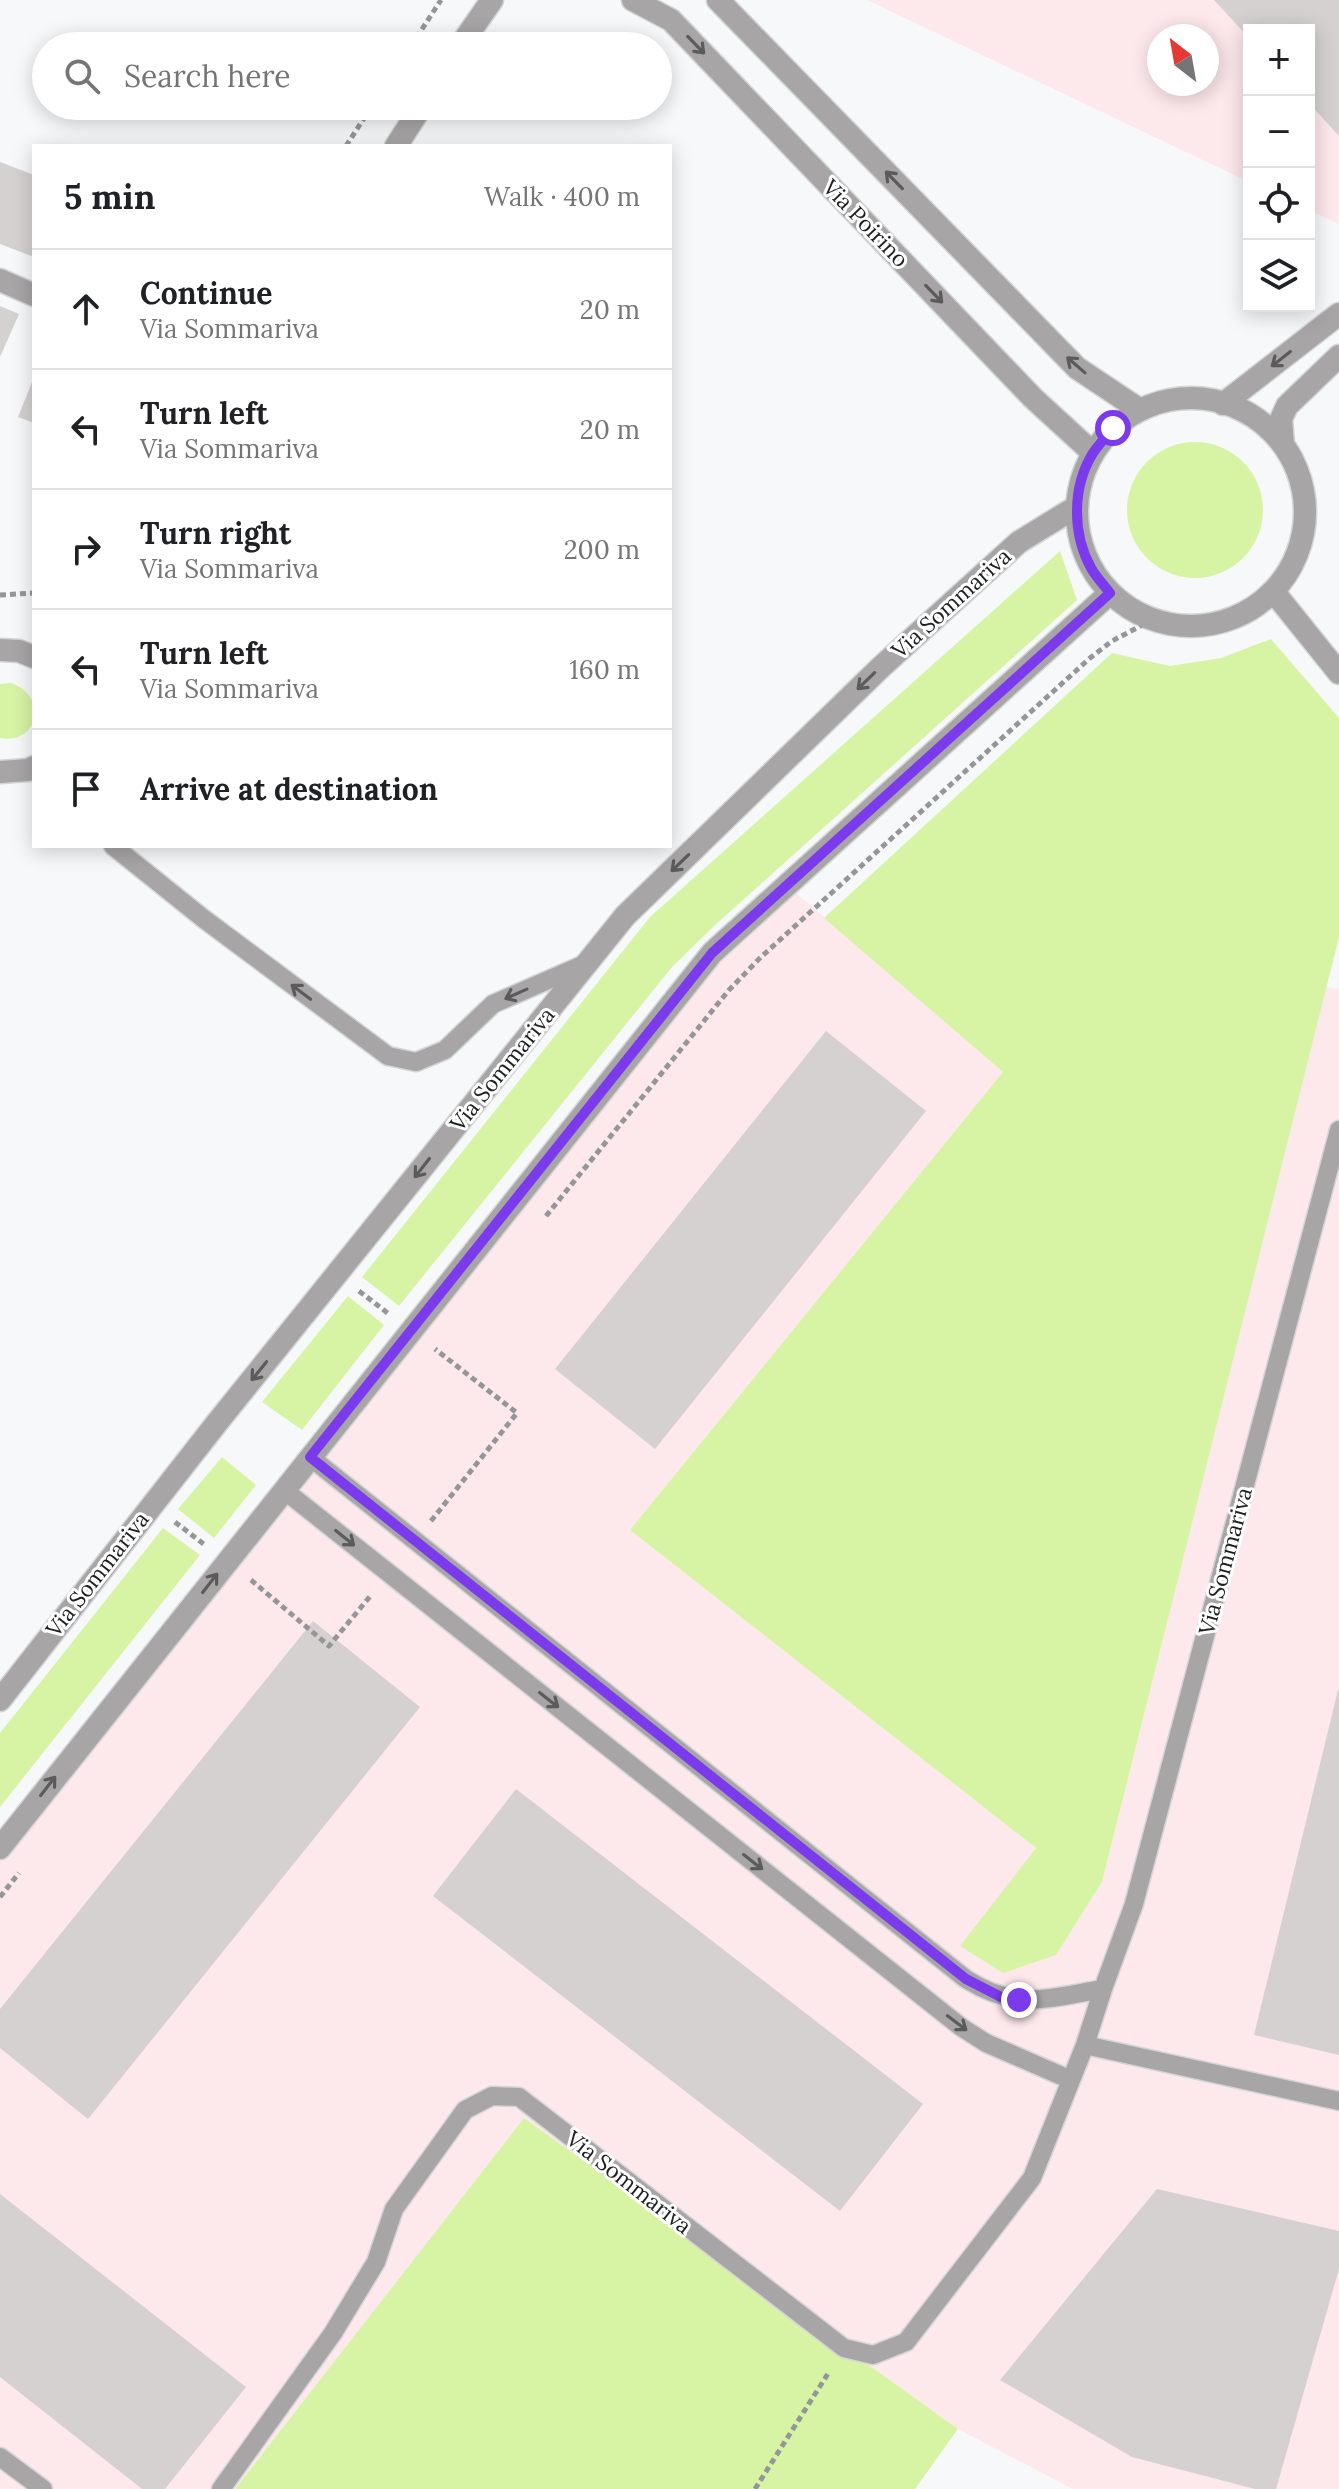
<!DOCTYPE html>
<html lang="en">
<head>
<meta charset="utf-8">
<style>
  body { margin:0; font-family:Lora,serif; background:#f6f6f6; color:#202124 }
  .controls { position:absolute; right:24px; top:24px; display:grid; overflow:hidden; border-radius:0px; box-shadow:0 4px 20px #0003 }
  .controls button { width:72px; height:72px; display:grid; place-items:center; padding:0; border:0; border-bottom:2px solid #e0e0e0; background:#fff; color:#202124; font:40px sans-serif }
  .compass { position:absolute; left:1147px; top:24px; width:72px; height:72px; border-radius:50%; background:#fff; box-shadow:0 4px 20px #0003; rotate:329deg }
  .stop { position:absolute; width:24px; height:24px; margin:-18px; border:6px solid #7c3aed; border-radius:50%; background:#fff }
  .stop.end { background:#7c3aed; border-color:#fff; box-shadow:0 2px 8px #0008 }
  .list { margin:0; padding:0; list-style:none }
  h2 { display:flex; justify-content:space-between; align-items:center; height:104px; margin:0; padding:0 32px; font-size:34px }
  h2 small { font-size:26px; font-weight:400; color:#757577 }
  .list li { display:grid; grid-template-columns:52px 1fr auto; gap:24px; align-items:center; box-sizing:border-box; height:120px; padding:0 32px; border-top:2px solid #e0e0e0 }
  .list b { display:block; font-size:30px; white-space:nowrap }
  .list p { margin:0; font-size:26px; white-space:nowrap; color:#757577 }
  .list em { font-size:26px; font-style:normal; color:#757577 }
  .icon { flex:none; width:44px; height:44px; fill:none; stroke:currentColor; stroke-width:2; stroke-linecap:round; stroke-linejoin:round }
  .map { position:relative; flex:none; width:1339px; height:2489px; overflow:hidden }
  .search { position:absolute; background:#fff; box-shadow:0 4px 20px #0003; left:32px; top:32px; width:640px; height:88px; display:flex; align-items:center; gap:20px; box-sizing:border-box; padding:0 28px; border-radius:44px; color:#757577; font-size:30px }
  .panel { position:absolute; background:#fff; box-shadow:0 4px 20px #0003; left:32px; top:144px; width:640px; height:704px; border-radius:0px }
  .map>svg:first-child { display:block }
  .industrial { fill:#fde8eb; fill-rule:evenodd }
  .green { fill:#d7f4a5 }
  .building { fill:#d5d1d1 }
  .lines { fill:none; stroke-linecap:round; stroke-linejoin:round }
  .service-casing { stroke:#d3d5d7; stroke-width:21 }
  .minor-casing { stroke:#d3d5d7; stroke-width:25 }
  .path { stroke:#949698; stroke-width:5; stroke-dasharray:6 4; stroke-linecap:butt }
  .service { stroke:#a7a5a5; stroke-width:18 }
  .minor { stroke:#a7a5a5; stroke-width:22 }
  .oneway { stroke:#5c5b5c }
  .route { stroke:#7c3aed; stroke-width:10 }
  .labels { text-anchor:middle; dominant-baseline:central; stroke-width:6; stroke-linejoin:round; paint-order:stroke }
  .street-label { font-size:22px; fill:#1e1f20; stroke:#fff }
</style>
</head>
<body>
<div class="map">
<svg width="1339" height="2489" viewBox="0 0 1339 2489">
  <rect width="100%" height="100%" fill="#f6f8fa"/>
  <!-- industrial -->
  <path class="industrial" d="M867 0H1339V224L1309 210V30H1249V182ZM1159 36H1207V84H1159Z
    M787 885 1003 1072 630 1530 1037 1849 961 1947 1056 1955 1102 1882 1326 987 1339 989V2489H1073L958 2429 524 2118 235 2489H0V1848L712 953Z"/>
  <!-- green -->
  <path class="green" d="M1127 510a68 68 0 1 1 136 0a68 68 0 1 1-136 0Z
    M1060 551 1077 600 714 926 672 967 399 1306 362 1277 650 917Z
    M1271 639 1339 718V937L1102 1882 1056 1955 1003 1973 960 1946 1036 1848 630 1530 1003 1072 824 918 1112 653 1170 666 1221 658Z
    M11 683C48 695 40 745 0 738V684Z
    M348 1296 384 1325 302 1430 262 1402Z
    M222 1457 256 1485 214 1538 178 1509Z
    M163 1528 200 1555 0 1807V1733Z
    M524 2118 958 2429 915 2489H235Z"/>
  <!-- building -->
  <path class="building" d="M1214 0H1339V136L1309 103V30H1249V38Z
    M0 162 34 175V257L0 244Z
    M0 306 19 314 0 357Z
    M34 377V423L18 417Z
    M826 1031 926 1111 655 1449 555 1369Z
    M313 1621 420 1707 88 2119 0 2048V2009Z
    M1338 1690H1339V2055L1254 2035Z
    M516 1789 923 2104 840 2211 433 1896Z
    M1157 2189 1339 2231V2269L1276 2489H1255L1132 2457 1000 2380Z
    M0 2194 246 2387 165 2489H142L0 2377Z"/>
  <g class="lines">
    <!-- service casing -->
    <g class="service-casing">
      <path id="service" d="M113 846 204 919 388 1056 416 1062 445 1050 493 1004 587 963
        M310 1457 966 1979C1016 2011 1048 1998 1103 1989
        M284 1490 961 2027 986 2043 1071 2080
        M1085 2045 1339 2101
        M0 2457 43 2489
        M221 2489 333 2333 376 2262 394 2209 465 2110 492 2096 519 2097 844 2348 873 2355 906 2342 1032 2178 1085 2045 1103 1989 1134 1904 1339 1130"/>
    </g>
    <!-- minor casing -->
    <g class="minor-casing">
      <path id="minor" d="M633 0 671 20 1033 398 1093 453
        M718 0 1077 368 1140 410
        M460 46 492 0
        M396 146 422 106
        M0 280 34 295
        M1077 512a114 114 0 1 1 228 0a114 114 0 1 1-228 0Z
        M1223 404 1339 314
        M1283 444 1281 419 1287 406 1339 356
        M1273 591 1339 673
        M0 650 19 651 34 657
        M0 772 28 770 34 767
        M0 1700 216 1424 625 916 880 668 1019 542 1076 507
        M0 1848 712 953 1110 593"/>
    </g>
    <!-- path -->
    <path class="path" d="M411 46 441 0
      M346 146 372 106
      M0 595 34 593
      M546 1216 729 990 761 957 1090 658 1112 641 1152 620
      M359 1291 389 1314
      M431 1521 517 1413 435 1349
      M175 1522 205 1545
      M251 1580 329 1646 372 1594
      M0 1897 19 1873
      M755 2489 829 2372"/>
    <!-- service -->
    <use href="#service" class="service"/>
    <!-- minor -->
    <use href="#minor" class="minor"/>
  </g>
  <!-- one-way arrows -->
  <defs><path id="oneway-shaft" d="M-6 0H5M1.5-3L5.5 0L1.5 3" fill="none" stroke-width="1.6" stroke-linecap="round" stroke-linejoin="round" transform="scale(2)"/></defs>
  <g class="oneway">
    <use href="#oneway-shaft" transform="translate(696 45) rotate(46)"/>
    <use href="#oneway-shaft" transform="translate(894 180) rotate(-134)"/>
    <use href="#oneway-shaft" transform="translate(934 294) rotate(46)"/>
    <use href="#oneway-shaft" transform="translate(1281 359) rotate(142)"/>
    <use href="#oneway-shaft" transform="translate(1076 365) rotate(-139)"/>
    <use href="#oneway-shaft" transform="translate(866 681) rotate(136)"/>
    <use href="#oneway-shaft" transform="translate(680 863) rotate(136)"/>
    <use href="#oneway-shaft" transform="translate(301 992) rotate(-143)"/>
    <use href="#oneway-shaft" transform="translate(516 994) rotate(156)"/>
    <use href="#oneway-shaft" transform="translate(422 1168) rotate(128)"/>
    <use href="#oneway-shaft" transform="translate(259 1371) rotate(129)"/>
    <use href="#oneway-shaft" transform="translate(345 1538) rotate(39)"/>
    <use href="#oneway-shaft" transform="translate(210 1583) rotate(-52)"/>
    <use href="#oneway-shaft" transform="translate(549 1700) rotate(38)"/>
    <use href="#oneway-shaft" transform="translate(48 1786) rotate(-52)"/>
    <use href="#oneway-shaft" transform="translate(753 1862) rotate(38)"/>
    <use href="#oneway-shaft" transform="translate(957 2023) rotate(37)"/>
  </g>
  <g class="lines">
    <!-- route -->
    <path class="route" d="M1019 2000 1001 1997 966 1979 310 1457 712 953 1110 593C1104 585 1096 577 1091 568 1072 533 1072 487 1093 453 1099 444 1107 436 1113 428"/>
  </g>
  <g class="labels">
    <!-- street labels -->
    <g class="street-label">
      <text transform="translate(866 223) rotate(46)">Via Poirino</text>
      <text transform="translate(951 603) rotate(-42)">Via Sommariva</text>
      <text transform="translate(502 1069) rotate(-51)">Via Sommariva</text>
      <text transform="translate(1225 1561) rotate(-75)">Via Sommariva</text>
      <text transform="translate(97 1574) rotate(-52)">Via Sommariva</text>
      <text transform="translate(629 2182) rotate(38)">Via Sommariva</text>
    </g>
  </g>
</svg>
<div class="controls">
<button>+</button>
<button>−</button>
<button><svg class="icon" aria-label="locate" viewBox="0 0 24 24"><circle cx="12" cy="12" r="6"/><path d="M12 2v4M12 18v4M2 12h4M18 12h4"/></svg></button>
<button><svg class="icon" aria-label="layers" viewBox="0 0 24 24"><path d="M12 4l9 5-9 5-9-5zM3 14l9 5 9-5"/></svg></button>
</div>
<svg class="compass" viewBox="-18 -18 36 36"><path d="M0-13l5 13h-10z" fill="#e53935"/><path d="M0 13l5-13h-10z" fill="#757577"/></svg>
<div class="stop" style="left:1113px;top:428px"></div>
<div class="stop end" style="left:1019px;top:2000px"></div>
<div class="search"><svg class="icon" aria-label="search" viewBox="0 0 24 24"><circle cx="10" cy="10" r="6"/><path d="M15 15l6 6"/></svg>Search here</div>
<section class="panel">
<h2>5 min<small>Walk · 400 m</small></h2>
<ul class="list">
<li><svg class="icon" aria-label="ahead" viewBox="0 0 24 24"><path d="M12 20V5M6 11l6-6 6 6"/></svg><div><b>Continue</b><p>Via Sommariva</p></div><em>20 m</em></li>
<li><svg class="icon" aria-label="left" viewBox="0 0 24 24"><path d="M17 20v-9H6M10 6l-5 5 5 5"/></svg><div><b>Turn left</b><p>Via Sommariva</p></div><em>20 m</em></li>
<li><svg class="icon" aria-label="right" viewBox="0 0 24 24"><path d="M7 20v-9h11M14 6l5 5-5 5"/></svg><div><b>Turn right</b><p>Via Sommariva</p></div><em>200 m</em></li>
<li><svg class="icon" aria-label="left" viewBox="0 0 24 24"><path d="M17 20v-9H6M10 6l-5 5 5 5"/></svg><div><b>Turn left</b><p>Via Sommariva</p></div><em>160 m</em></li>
<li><svg class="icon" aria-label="arrive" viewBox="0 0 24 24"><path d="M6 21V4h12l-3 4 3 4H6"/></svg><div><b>Arrive at destination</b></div></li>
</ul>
</section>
</div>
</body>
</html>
